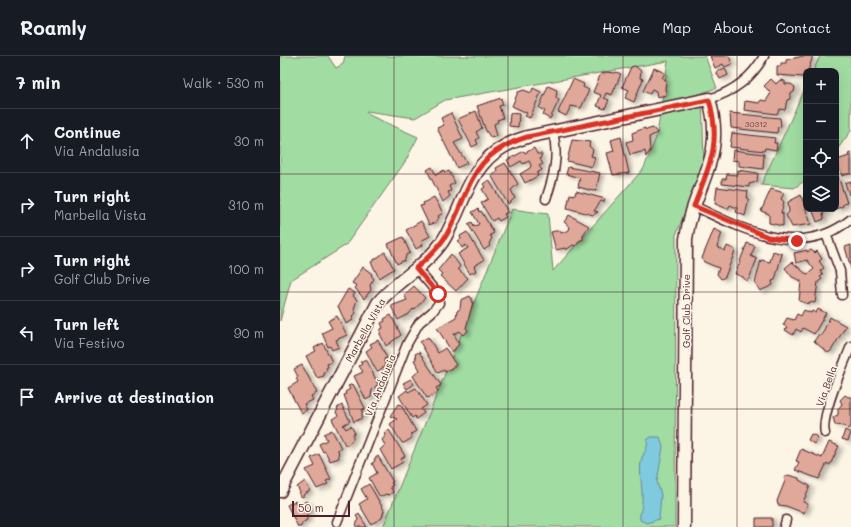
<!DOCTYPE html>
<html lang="en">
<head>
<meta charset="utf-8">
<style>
  body { margin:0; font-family:Mali,sans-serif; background:#242831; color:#f1f3f6 }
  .controls { position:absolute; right:12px; top:12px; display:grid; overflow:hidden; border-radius:8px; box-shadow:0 4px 16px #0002 }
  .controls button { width:36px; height:36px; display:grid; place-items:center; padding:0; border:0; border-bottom:1px solid #363941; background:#171b24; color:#f1f3f6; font:20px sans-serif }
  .scale { position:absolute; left:12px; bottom:10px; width:58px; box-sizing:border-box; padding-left:4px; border:2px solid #4a1f2b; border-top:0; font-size:11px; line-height:14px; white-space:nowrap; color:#4a1f2b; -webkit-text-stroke:3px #fcf5e5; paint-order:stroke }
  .stop { position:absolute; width:12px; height:12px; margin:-9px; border:3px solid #d93025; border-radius:50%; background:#fff }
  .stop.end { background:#d93025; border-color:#fff; box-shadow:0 1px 4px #0008 }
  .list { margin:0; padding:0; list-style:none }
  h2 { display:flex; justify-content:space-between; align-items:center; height:52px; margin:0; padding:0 16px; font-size:17px }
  h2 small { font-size:13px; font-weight:400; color:#9ea1a6 }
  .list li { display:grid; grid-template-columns:26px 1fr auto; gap:12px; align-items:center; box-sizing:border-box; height:64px; padding:0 16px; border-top:1px solid #363941 }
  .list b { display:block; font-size:15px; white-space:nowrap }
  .list p { margin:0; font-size:13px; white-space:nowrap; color:#9ea1a6 }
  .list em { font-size:13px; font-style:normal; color:#9ea1a6 }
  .icon { flex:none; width:22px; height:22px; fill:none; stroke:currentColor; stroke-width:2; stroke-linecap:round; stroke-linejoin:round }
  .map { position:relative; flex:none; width:571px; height:471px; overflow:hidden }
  header { display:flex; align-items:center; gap:24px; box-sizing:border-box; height:56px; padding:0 20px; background:#171b24; border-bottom:1px solid #363941 }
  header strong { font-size:19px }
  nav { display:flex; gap:22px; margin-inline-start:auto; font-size:14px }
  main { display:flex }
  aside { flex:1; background:#171b24 }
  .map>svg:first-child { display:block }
  .green { fill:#a1dca2; stroke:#767e66 }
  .water { fill:#7fcadf; stroke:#6a8697 }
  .building { fill:#e0a898; stroke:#4a1f2b; filter:url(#shadow) }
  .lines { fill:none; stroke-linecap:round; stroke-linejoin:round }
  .street-casing { stroke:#4a1f2b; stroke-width:11 }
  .secondary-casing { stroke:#4a1f2b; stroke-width:15 }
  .street { stroke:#fcf5e5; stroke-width:8 }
  .secondary { stroke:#fcf5e5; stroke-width:12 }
  .route { stroke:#d93025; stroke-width:5 }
  .grid { fill:none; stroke:#4a1f2b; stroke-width:1; stroke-opacity:0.55 }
  .labels { text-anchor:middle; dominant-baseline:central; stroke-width:3; stroke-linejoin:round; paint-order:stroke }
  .number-label { font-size:8px; fill:#704146 }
  .street-label { font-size:10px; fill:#4a1f2b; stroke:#fcf5e5 }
</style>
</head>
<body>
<header>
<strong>Roamly</strong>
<nav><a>Home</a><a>Map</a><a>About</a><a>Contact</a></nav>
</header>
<main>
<aside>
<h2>7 min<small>Walk · 530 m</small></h2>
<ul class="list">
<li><svg class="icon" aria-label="ahead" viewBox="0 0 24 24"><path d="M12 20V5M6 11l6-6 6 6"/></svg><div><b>Continue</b><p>Via Andalusia</p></div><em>30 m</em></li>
<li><svg class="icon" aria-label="right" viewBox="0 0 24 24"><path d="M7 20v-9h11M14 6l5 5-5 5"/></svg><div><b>Turn right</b><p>Marbella Vista</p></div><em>310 m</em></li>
<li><svg class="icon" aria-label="right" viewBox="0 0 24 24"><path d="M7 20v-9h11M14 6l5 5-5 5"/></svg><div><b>Turn right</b><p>Golf Club Drive</p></div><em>100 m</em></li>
<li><svg class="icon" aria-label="left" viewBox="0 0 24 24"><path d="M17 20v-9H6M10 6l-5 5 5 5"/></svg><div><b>Turn left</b><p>Via Festivo</p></div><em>90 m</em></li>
<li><svg class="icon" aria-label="arrive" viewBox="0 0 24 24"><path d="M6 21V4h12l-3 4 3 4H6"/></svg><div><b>Arrive at destination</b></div></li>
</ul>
</aside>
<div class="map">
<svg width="571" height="471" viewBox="0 0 571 471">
  <defs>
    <filter id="shadow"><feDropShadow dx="4" dy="2" stdDeviation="2" flood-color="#0004"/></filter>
  </defs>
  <rect width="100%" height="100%" fill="#fcf5e5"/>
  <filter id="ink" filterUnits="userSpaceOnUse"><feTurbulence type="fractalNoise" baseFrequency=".025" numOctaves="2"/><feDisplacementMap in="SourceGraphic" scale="8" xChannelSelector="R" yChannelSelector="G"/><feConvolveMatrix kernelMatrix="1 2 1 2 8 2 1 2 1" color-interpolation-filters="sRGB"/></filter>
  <g filter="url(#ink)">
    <!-- green -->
    <path class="green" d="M0 0H48L56 12 63 8 65 0H425L437 32 422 37 424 107 396 179 395 471H103L232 153 268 158 273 215 364 112 377 79 388 5 165 44 135 62 86 55 89 59 138 81 125 106 66 189 11 224 0 265Z
      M540 0H571V75L556 95V15H533Z
      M526 30V124L514 132 481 129Z"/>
    <!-- water -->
    <path class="water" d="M371 381H380L383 391 377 426 381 439 379 463 367 467 360 464C359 457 362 453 362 446 363 433 359 418 361 405 363 396 369 393 367 384Z"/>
    <!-- building -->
    <path class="building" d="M430 0H449L452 8 445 11 443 8 435 12Z
      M523 0H532V3L528 15H524L523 21 497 19V10H501V7H506V4Z
      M351 11 355 10 361 15 360 22 363 23 354 46 345 42 349 34 342 31Z
      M374 12 385 17 382 22 386 24 385 32 386 39 377 41 376 35 372 33 370 38 363 35Z
      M445 12 448 19 440 23 436 16Z
      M326 16 335 17 336 16 341 18 332 39 326 37 324 42 329 44 325 53 317 50 321 39 313 36 321 17 323 18Z
      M293 23 304 28 303 31 309 34 301 52 291 50 286 60 278 56Z
      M491 23 496 28 500 24 505 25V28H511L515 31 514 36 510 38V43L507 44 505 54 500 53 497 58 464 54 465 45 479 47 481 44 486 45 491 37 484 30Z
      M268 30 277 34 276 42 279 44 270 63 263 59 265 55 259 52Z
      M253 32 261 36 250 62 245 60 247 57 232 50 238 36 244 34 251 37Z
      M221 42 223 49 219 50 223 62 217 64 218 66 214 68 217 80 211 82 206 75 197 50Z
      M196 55 202 72 196 76 199 82 196 84 198 88 192 91 178 63Z
      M171 57 183 83 174 87 187 107 177 112 157 72 164 69 161 62Z
      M230 57 239 58 238 71 229 70Z
      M450 57 500 62 501 70 498 71 497 77 451 72Z
      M365 72 366 74 373 72 377 77 369 81 370 95 366 101 365 95 350 99 346 86 353 84 352 77Z
      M452 77 495 82 494 87H497L496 94 485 92 484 95 450 91Z
      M341 81 349 117 333 119 327 97 334 95 331 84Z
      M292 84 310 86 309 90 313 94 311 100 315 101 312 111 287 105Z
      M254 92 257 98H262L260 103 263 108 259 110 262 114 257 117 258 120 245 127 240 118 250 112 251 109 249 105 243 108 241 105 231 111 227 104 244 95 245 97Z
      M453 94 484 98 483 113 459 110V105L452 104Z
      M571 97V117L562 120 557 104 569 100 568 98Z
      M225 107 238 128 231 134 235 142 228 148 211 119 217 115 216 112Z
      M152 111 156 119 164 114 165 117 169 115 175 127 169 130 171 135 168 136 170 140 163 146 147 114Z
      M288 111 320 117 316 134 313 135 298 131 300 122 286 118Z
      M458 114 478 117 477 126 469 128V131L442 128V123H446L447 118 458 119Z
      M556 114 567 147 563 148V150L556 153Z
      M209 124 228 156 224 158 226 161 219 165 217 162 212 165 201 147 208 143 202 133 205 131 203 128Z
      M571 125V138L569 139 565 127Z
      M437 131 468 135 467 143H469L465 160 456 156 457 152 450 149 448 153 435 148Z
      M491 133 504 137 501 143 504 146 501 157H503V170L489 167V158L481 155Z
      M296 135 325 143 324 146 321 145 314 155 318 156 313 159 287 152 290 138 295 139Z
      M521 139 531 168 512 171 506 159 509 156 508 146Z
      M154 141 163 157 158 160 159 162 156 164 157 166 149 169 140 150 144 149 143 147Z
      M198 153 199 156 201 155 214 177 210 179 212 182 209 188 210 190 204 194 188 168 192 166 194 171 199 168 192 156Z
      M532 153H548L549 155 543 157 544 163 537 166Z
      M289 159 309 170 303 179V184H300L296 190 293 189 286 194 285 192 276 194 271 176 280 174 281 177 289 174 290 171 284 166Z
      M141 165 150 180 141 185 143 189 136 193 126 174Z
      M434 173 442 177 437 191 445 195 447 190 454 193 455 195 445 221 441 223 437 218 439 212 424 206 422 202Z
      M187 176 204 204 194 210 196 215 190 218 178 198 188 192 186 189 182 192 178 185 181 183 180 180Z
      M123 181 130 197 126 199 125 204 117 208 108 188Z
      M467 187 475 190 471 200 477 203 469 223 466 225 463 221 455 218Z
      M571 189V213L565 191Z
      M527 194V196L531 194 535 197 537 195 542 203 539 205 544 212 540 215 543 219 540 221 542 223 538 226 535 247 529 246V248L519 245 521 225 512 221 505 212 512 206 525 217 528 218 534 213 527 204 516 207 514 197Z
      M493 195 502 198 495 224 492 225 493 229 480 235 475 227 481 204 490 206Z
      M105 196 114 213 99 222 91 206Z
      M171 198 180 210 178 213 188 222 176 235 160 220 162 218 158 214Z
      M83 211 92 218 91 219 94 223 90 229 91 234 84 243 75 232 77 230 72 227Z
      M134 230 145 242 134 254 133 253 129 258 118 264 111 250 127 244 124 239Z
      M68 233 75 237 73 240 77 244 74 253 76 257 72 261 73 264 66 268 58 250Z
      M190 240 193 246 186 272 188 275 183 279 180 275 174 278 179 288 172 296 157 272 176 261 177 255 180 253 181 244Z
      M538 253 546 257 534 278 523 272 521 276 516 273 513 279 505 274 507 271 503 269 507 262 514 264 517 258 521 260 524 254 531 257 532 255 536 257Z
      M111 259 121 279 106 290 100 278 101 273 103 272 101 267 105 265 104 263Z
      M57 260 67 279 56 284 59 291 52 294 50 290 48 291 42 277 52 272 48 265Z
      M550 261 566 270 551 295 548 297 534 285 539 278 541 280Z
      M148 281 158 297 165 292 176 309 165 316 164 314 158 317 140 286Z
      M98 284 107 302 104 303 105 310 98 315 96 314 86 295 92 291 90 288Z
      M43 287 52 306 47 308 48 311 46 312 47 314 44 316V320L37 322 26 300 36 295 34 292Z
      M139 296 161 329 156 332 158 335 156 337 150 341 147 342 133 320 140 314 134 304 136 303 135 298Z
      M86 303 98 328 92 334 91 341 86 344 74 320 83 316 79 310 82 308 80 306Z
      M22 309 37 337 31 340 33 344 24 348 27 354 21 357 8 332 18 326 16 322 18 321 14 313Z
      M131 323 134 328 127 333 123 327Z
      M73 328 85 352 82 354V362L74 366 64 339 66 338 65 336 70 333 68 330Z
      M136 332 147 349 141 353 144 357 136 363 135 360 132 362 119 340 127 334 128 336Z
      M565 339 568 341H571V371L568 373 565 370 555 369 553 361 558 359V353L562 348 560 344Z
      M118 348 121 349 136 375 131 378 132 382 124 387H122L110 368 117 363 110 360Z
      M62 349 70 365 63 369 66 373 71 370 75 377 73 378V383L68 389H65L52 363 58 360 56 356 58 354 57 352Z
      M52 374 61 392 58 393 59 402 50 405 45 395 43 396 39 388 47 384 44 378Z
      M109 374 125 400 121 403 123 406 111 413 100 394 105 389 102 384 106 379 105 376Z
      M565 374 571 377 568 385 562 383Z
      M531 378 538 381 534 388 528 384Z
      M549 386 559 390 550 409 547 407 539 423 515 414 519 406 516 405 521 393 542 402Z
      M39 398 51 423 46 425 48 428 37 433 26 414 35 410 31 402Z
      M98 400 113 426 111 427 113 429 110 431 113 436 109 439 106 438 100 441 89 422 97 417 92 407 95 405 94 403Z
      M508 419 519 422V424L530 430 523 446 528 448 524 457 506 450 498 449 497 445 505 425 504 422Z
      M25 425 30 435 24 438 23 441 19 439 20 436 17 431Z
      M89 428 104 454 102 462 91 468 79 448 87 443 81 433Z
      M15 445 17 449 27 445 32 455 27 457V464L22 467 21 471H18L7 449Z
      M79 458 87 471H76L78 463 76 460Z
      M476 462H492V471H476Z"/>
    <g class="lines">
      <!-- street casing -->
      <g class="street-casing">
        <path id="street" d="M429 43C453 36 472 22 484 0
          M266 143C274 120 279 100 273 76
          M414 150C464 174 521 204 571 163
          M546 178 560 215 562 239
          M545 377C540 360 564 308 571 290
          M57 466 127 288 139 267 153 255 159 247 158 238 136 212
          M504 471 506 464"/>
      </g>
      <!-- secondary casing -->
      <g class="secondary-casing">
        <path id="secondary" d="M0 435 98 247C116 225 143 212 160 189 167 180 171 169 176 159 193 120 202 94 247 81L429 43C447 105 413 128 406 183L404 471"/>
      </g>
      <!-- street -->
      <use href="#street" class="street"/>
      <!-- secondary -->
      <use href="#secondary" class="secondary"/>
    </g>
  </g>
  <g class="lines" filter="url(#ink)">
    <!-- route -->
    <path class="route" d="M158 238 136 212C148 202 159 192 167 178 192 133 188 99 247 81L429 44C442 88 429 110 414 150L488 181 517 185"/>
  </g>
  <!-- grid -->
  <path class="grid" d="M114 0V471M228 0V471M343 0V471M457 0V471M0 118H526M556 118H571M0 236H571M0 353H571"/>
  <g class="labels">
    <!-- number labels -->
    <g class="number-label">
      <text x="476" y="68">30312</text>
    </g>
    <!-- street labels -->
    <g class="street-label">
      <text transform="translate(406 255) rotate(-90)">Golf Club Drive</text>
      <text transform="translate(85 274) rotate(-61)">Marbella Vista</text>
      <text transform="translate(100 329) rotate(-68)">Via Andalusia</text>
      <text transform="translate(546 330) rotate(-70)">Via Bella</text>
    </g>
  </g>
</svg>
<div class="controls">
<button>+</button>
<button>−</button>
<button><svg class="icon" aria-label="locate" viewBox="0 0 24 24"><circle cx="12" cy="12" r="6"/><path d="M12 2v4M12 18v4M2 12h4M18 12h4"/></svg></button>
<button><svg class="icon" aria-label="layers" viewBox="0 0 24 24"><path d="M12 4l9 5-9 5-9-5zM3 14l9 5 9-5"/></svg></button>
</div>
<div class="scale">50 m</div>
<div class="stop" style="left:158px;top:238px"></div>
<div class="stop end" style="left:517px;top:185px"></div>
</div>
</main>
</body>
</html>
